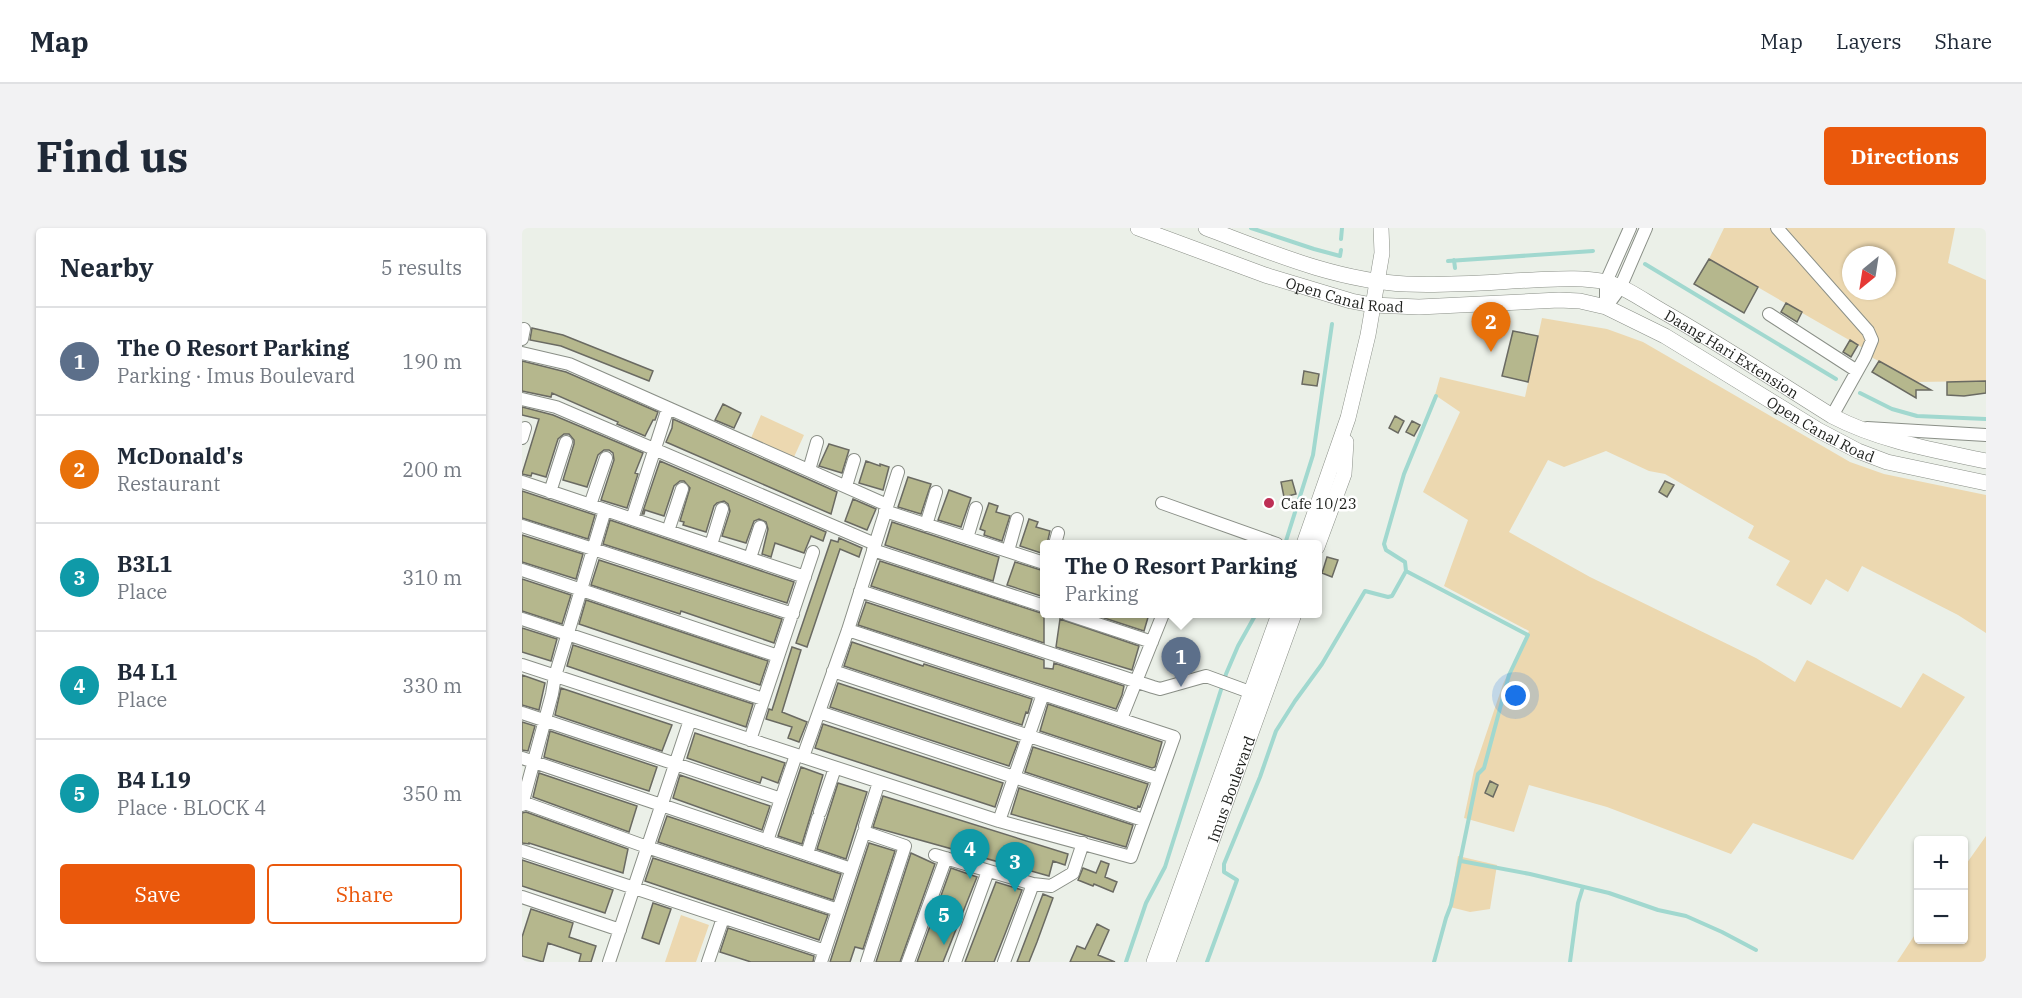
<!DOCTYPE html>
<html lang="en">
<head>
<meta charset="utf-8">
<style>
  body { margin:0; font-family:"IBM Plex Serif",serif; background:#f2f2f3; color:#1f2937 }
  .controls { position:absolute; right:18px; bottom:18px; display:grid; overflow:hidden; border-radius:6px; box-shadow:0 2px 4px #0004 }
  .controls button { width:54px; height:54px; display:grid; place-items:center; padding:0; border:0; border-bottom:2px solid #e0e1e3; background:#fff; color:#1f2937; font:30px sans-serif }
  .compass { position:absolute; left:1320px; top:18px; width:54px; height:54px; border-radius:50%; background:#fff; box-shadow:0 2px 4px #0004; rotate:210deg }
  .you { position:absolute; left:994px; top:468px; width:21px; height:21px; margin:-15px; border:4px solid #fff; border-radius:50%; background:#1a73e8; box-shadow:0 0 0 9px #1a73e833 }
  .badge { display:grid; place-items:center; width:39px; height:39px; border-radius:50%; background:#ea580c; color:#fff; font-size:20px; font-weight:700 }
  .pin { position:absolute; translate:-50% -50px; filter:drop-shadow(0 2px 3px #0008) }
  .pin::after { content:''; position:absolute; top:32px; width:21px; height:18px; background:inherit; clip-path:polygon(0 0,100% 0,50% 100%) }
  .popup { position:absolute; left:518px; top:312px; width:282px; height:78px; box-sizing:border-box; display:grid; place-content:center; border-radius:6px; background:#fff; filter:drop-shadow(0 2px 4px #0005); font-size:20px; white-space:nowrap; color:#747a83 }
  .popup b { font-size:22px; color:#1f2937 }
  .popup::after { content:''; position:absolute; left:50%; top:100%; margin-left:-12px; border:12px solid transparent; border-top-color:#fff }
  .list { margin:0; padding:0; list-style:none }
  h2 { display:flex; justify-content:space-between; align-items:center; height:78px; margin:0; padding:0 24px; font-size:26px }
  h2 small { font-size:20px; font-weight:400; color:#747a83 }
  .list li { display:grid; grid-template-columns:39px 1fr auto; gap:18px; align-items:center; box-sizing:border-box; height:108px; padding:0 24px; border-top:2px solid #e0e1e3 }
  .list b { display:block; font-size:22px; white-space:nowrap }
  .list p { margin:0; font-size:20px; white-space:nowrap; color:#747a83 }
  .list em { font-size:20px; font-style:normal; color:#747a83 }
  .actions { display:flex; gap:12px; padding:18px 24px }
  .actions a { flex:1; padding:14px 0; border:2px solid #ea580c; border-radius:6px; text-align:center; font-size:21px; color:#ea580c }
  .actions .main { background:#ea580c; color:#fff }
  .map { position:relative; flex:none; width:1464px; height:734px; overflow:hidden; border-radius:6px }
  header { display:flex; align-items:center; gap:36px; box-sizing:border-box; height:84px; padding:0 30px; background:#fff; border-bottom:2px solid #e0e1e3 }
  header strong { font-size:28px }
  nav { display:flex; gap:33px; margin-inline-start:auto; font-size:21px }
  .intro { display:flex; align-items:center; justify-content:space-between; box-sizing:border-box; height:144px; padding:0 36px }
  h1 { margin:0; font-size:42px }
  .button { padding:15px 27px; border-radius:6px; background:#ea580c; color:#fff; font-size:21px; font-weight:700 }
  main { display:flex; gap:36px; padding:0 36px }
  aside { flex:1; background:#fff; border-radius:6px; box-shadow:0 2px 4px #0004 }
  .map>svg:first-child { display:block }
  .green { fill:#ecd8b0; fill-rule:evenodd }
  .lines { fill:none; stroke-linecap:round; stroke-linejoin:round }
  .stream { stroke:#a1d8cf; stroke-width:4 }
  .building { fill:#b5b78d; stroke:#6a6a62; stroke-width:1.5 }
  .minor-casing { stroke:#8a8f87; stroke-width:14 }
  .major-casing { stroke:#8a8f87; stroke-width:16 }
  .minor { stroke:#fff; stroke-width:12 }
  .major { stroke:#fff; stroke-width:15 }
  .poi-dot { fill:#be2f55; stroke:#fff; stroke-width:2 }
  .labels { text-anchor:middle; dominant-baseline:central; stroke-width:5; stroke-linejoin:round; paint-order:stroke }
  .street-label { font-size:15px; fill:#1c1e1b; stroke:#fff }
  .poi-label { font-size:15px; fill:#1c1e1b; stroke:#fff; text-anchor:start }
</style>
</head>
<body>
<header>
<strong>Map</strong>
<nav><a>Map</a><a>Layers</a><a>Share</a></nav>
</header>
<div class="intro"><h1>Find us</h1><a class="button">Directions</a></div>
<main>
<aside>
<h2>Nearby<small>5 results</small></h2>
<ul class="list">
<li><span class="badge" style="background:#5c6f8a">1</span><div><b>The O Resort Parking</b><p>Parking · Imus Boulevard</p></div><em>190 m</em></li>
<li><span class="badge" style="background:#e8710a">2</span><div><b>McDonald's</b><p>Restaurant</p></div><em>200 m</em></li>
<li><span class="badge" style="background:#0f9aa8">3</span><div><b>B3L1</b><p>Place</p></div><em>310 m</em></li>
<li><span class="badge" style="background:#0f9aa8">4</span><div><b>B4 L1</b><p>Place</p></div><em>330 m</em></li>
<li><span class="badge" style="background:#0f9aa8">5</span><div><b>B4 L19</b><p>Place · BLOCK 4</p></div><em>350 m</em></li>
</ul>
<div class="actions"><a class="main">Save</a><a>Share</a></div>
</aside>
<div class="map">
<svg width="1464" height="734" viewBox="0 0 1464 734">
  <rect width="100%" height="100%" fill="#ebf0e8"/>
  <!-- green -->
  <path class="green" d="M1202 0H1433L1426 35 1464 52V153L1394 154 1351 130 1341 120 1187 31ZM1329 27H1365V63H1329Z
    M1020 90 1085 101 1121 114 1328 234 1362 246 1464 267V405L1436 387 1340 338 1326 364 1304 351 1289 377 1254 357 1268 333 1226 310 1232 298 1143 246 1127 243 1084 223 1042 239 1026 232 987 304 1068 349 1234 430 1273 454 1285 432 1379 480 1401 445 1443 469 1331 632 1231 595 1209 626 1085 579 1007 557 992 604 942 590 952 542 981 456 1007 403 922 358 946 292 901 264 938 184 913 167 918 149 1003 169Z
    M239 187 282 207 272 229 229 210Z
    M1464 608V734H1375L1396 702V712H1442V639Z
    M936 628 975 637 968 681 948 684 928 679Z
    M159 687 187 697 174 734H143Z"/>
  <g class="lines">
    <!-- stream -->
    <path class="stream" d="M729 0 792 21 818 28 819 22
      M819 11 820 0
      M932 32 933 40
      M926 33 1071 23
      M1123 36 1314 151
      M1338 165 1370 181 1395 188 1464 191
      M763 316 791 227 810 96
      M884 343 1006 407 987 447 962 540 956 546 929 677 924 690 912 734
      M939 633 1008 646 1087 665 1136 682 1164 688 1200 704 1234 722
      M604 734 624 675 643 639 704 446 716 418 734 386
      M685 734 715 652 702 644V636L738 549 754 503 773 473 800 436 843 363 866 369 870 368 884 343 883 334 864 322 862 316 882 246 914 168
      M1048 734 1056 675 1061 659"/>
  </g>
  <!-- building -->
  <path class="building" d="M1187 31 1236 59 1222 85 1172 56Z
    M1264 75 1280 84 1275 94 1259 84Z
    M10 100 41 107 131 143 127 153 39 118 8 112Z
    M991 103 1016 108 1006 154 980 148Z
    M1328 112 1336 117 1329 129 1321 124Z
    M0 133 44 144 136 184 133 192H131L123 208 95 196 96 194 30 165 29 169 0 163Z
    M1357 133 1409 162H1394V170L1350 144Z
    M782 143 797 146 795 158 780 156Z
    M1464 153V165L1442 168 1425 167V154Z
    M201 176 219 185 212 200 193 192Z
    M0 179 31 187 121 225 113 245 116 246 105 280 79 272 92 232 91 225 87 222H82L76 227 65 259 41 252 52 216V212L47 206H42L36 211 24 249 10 245 9 248 0 246 17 191 0 187Z
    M873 188 882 193 876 205 867 200Z
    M151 191 315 264 309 286 144 214 150 200Z
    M890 193 898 197 892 208 884 204Z
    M307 216 327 222 320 245 297 238Z
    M138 233 304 304 301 313 289 308 282 325 253 315 249 329 240 326 246 301 244 294 237 291 232 293 224 315 200 308 208 283 206 276 202 273 195 275 192 278 184 304 161 297 162 294 158 293 168 260 162 253H158L152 258 142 288 123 282 122 286H120Z
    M344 233 358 238V236L367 239 361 262 337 255Z
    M386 249 409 256 399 286 376 279Z
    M770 252 774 266 762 269 759 254Z
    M1143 253 1152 257 1145 269 1137 264Z
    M427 262 449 270 439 299 416 292Z
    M0 263 73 287 66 311 0 290Z
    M331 271 354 281 345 302 323 293Z
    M467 275 476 278 474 284 488 288 480 313 462 307 463 303 458 301Z
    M507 291 516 294 514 299 528 303 525 316H522V326L498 318Z
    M88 292 272 354 265 375 81 316Z
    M370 294 477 329 471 353 363 317Z
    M0 307 61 326 54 351 0 334Z
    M317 310 340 320 337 329 318 321 285 419 274 415 309 312 316 314Z
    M805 329 816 332 810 349 800 345Z
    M77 332 260 391 252 415 159 383 158 386 69 357Z
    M358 333 522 386V415L349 358Z
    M493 334 522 343V369L485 357Z
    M0 351 49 367 40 396 0 383Z
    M64 372 246 433 238 457 57 396Z
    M344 374 522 432V440L531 441 532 435 602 458 600 467 594 481 336 397Z
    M570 386H627L622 403Z
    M538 391 617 418 610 442 534 419Z
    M0 400 35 411 29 433 0 424Z
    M330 414 401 438 402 436 510 471 506 485 504 484 500 497 322 438Z
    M51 417 231 476 224 499 45 438Z
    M270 419 279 422 260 484 285 494 277 514 266 510 270 499 244 491 247 481 250 482Z
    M0 447 23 455 17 482 0 477Z
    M316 455 496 514 487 538 308 479Z
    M39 460 150 497 140 523 33 487Z
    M526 476 640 514 633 539 630 540 518 503Z
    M0 494 13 498 6 523 0 522Z
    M301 496 481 555 473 579 293 520Z
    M28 503 135 539 127 563 22 529Z
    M173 505 263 535 256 555 240 549 238 555 165 530Z
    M511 519 626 556 618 579 616 578 615 581 503 544Z
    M279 539 301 547 280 616 256 608Z
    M17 545 115 578 107 604 11 569Z
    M158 547 248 578 240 602 151 570Z
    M968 553 976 557 971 569 963 565Z
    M316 555 345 564 324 631 295 621Z
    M497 560 611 597 604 619 489 586Z
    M361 568 546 626 543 637 531 633 527 648 351 599Z
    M4 584 106 621 101 645 7 615V616L0 615V585Z
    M145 588 319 646 311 672 136 614Z
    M347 615 373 623 341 721 333 719 328 734H308Z
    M389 625 413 636 378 734H354Z
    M131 630 306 687 297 712 123 653Z
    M0 632 91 662 83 685 0 658Z
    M579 633 587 636 583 649 595 654 591 664 572 656 571 658 556 652 561 640 574 645Z
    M429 640 455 649 421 734H395Z
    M474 654 500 662 483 706 472 734H443Z
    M521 666 531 670 515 714 507 734H495Z
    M131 675 149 681 137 716 120 710Z
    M9 681 51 695 47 709 74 718 69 734H57L59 726 26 715 21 734 0 728V709Z
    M575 696 587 702 576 727 593 734H548L555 718 563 721Z
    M206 700 292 728 291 734H229L198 724Z"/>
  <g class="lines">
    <!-- minor casing -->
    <g class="minor-casing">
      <path id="minor" d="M1255 0 1346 103 1350 112 1343 129 1310 188
        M1084 79 1098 60 1124 0
        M1084 79V54L1108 0
        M1247 86 1335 143
        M0 111 2 101
        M0 125 47 136 365 277
        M0 171 34 179 353 316
        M1345 200 1464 207
        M0 210 3 200
        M287 242 295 214
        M0 254 283 349
        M324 258 332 232
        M28 264 44 214
        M640 275 755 316
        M68 277 84 230
        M363 283 522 335
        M110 291 146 180
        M404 297 414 264
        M0 298 271 386
        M146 303 160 261
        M445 310 454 280
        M533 316 536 305
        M189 317 200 281
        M351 322 522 378
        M486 323 495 291
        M228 330 238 299
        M0 342 256 428
        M338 363 631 459 638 461 684 448 736 467
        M545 386 630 414
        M0 391 241 471
        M0 437 477 593 609 629 652 509 326 402
        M311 443 637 551
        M297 484 621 592
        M0 485 259 571 245 613
        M599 491 641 386
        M228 512 291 324
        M281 529 326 402 376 244
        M0 530 329 641
        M260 568 274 527
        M0 574 125 619 316 682
        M0 577 30 466 33 448 83 282
        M298 584 313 540
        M477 593 521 466
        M343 598 357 554
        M0 623 303 723
        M285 626 296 590
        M413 627 511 656 529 658 551 645 561 615
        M0 669 98 702
        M87 734 168 492
        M186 734 201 690
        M299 734 342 604 383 618 345 734
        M386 734 424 630
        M433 734 466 643
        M482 734 511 656"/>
    </g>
    <!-- major casing -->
    <g class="major-casing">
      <g id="major">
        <path id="s1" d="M616 0 743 47 829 73 850 77 897 79 1037 72 1058 73 1084 79 1143 108 1296 202 1336 223 1365 234 1464 255"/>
        <path id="s2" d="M684 0C748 24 815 53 884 56 926 58 969 54 1011 52 1035 51 1060 49 1084 54 1104 59 1122 73 1140 83 1198 116 1254 153 1310 188 1358 213 1411 222 1464 233"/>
        <path d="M782 316 826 190 846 107 860 25 859 0"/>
        <path d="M795 319 822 246 824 214"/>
        <path d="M632 734 757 386"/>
        <path id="s3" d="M646 734 772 386"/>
      </g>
    </g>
    <!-- minor -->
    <use href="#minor" class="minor"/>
    <!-- major -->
    <use href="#major" class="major"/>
  </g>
  <!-- markers -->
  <circle class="poi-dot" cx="747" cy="275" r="6"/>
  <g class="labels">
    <!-- street labels -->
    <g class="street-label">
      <text stroke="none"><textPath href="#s1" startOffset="218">Open Canal Road</textPath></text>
      <text stroke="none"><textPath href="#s2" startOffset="554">Daang Hari Extension</textPath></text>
      <text stroke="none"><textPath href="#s1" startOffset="729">Open Canal Road</textPath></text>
      <text stroke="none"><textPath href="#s3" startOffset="184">Imus Boulevard</textPath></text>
    </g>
    <!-- poi labels -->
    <g class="poi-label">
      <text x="759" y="275">Cafe 10/23</text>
    </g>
  </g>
</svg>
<div class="controls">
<button>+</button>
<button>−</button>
</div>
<svg class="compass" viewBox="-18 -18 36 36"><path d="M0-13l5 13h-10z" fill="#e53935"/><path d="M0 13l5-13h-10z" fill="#747a83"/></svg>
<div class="you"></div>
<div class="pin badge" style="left:659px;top:459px;background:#5c6f8a">1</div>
<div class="popup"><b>The O Resort Parking</b>Parking</div>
<div class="pin badge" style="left:969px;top:124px;background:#e8710a">2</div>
<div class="pin badge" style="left:493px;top:664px;background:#0f9aa8">3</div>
<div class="pin badge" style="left:448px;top:651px;background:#0f9aa8">4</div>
<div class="pin badge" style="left:422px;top:717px;background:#0f9aa8">5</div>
</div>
</main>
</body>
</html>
